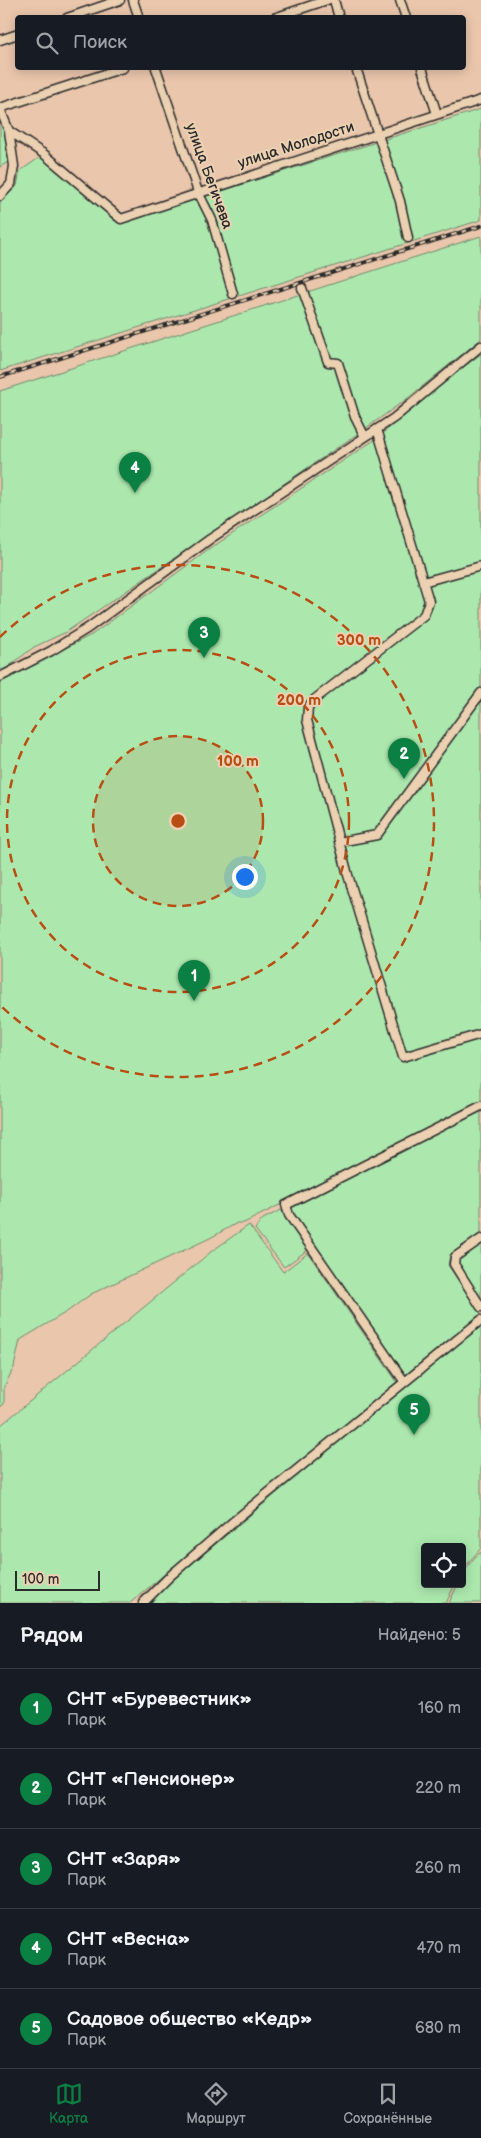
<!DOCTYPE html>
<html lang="ru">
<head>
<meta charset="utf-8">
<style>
  body { margin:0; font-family:"Balsamiq Sans",sans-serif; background:#242831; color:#f1f3f6 }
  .controls { position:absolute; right:15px; bottom:15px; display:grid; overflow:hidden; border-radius:5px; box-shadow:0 2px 12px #0003 }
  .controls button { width:45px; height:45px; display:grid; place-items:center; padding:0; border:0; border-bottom:1px solid #363941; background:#171b24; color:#f1f3f6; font:25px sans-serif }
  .scale { position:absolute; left:15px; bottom:12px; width:85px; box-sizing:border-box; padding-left:5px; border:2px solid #2b2b2b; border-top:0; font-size:14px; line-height:18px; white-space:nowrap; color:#2b2b2b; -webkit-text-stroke:4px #ebd1b2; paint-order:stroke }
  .you { position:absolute; left:244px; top:876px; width:18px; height:18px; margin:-12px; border:4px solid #fff; border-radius:50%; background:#1a73e8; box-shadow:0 0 0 8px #1a73e833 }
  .badge { display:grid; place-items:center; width:32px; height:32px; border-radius:50%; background:#0b8043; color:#fff; font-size:16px; font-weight:700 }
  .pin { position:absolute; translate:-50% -41px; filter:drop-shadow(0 1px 2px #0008) }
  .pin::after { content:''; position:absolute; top:26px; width:18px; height:15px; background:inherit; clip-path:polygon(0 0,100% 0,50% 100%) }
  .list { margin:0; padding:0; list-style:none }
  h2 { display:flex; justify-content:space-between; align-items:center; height:65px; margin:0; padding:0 20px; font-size:21px }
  h2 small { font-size:16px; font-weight:400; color:#9ea1a6 }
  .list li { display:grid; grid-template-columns:32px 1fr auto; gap:15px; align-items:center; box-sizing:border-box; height:80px; padding:0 20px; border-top:1px solid #363941 }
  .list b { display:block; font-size:19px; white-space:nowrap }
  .list p { margin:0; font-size:16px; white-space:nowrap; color:#9ea1a6 }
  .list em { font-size:16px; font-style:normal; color:#9ea1a6 }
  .icon { flex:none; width:28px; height:28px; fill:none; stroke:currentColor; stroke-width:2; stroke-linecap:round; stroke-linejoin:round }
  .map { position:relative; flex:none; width:481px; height:1603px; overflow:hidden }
  .search { position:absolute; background:#171b24; box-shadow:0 2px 12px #0003; left:15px; right:15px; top:15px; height:55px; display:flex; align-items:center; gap:12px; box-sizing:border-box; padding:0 18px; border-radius:5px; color:#9ea1a6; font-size:19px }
  .sheet { height:465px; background:#171b24 }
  nav { display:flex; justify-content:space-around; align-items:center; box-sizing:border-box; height:70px; border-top:1px solid #363941; background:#171b24; font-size:14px; color:#9ea1a6 }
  nav a { display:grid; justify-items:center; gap:2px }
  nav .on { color:#0b8043 }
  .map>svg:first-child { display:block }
  .green { fill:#ace8ae; stroke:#6c8a6c }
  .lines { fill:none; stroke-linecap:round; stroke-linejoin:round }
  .minor-casing { stroke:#2b2b2b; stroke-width:11 }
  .minor { stroke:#ebd1b2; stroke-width:8 }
  .rail-casing { stroke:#2b2b2b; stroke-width:4 }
  .rail { stroke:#ebd1b2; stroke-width:2; stroke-dasharray:5.5; stroke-linecap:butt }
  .ring { fill:none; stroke:#b94e14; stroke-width:2.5; stroke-dasharray:9 6 }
  .labels { text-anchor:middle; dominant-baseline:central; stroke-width:4; stroke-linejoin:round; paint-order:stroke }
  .street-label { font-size:15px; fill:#2b2b2b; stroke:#ebd1b2 }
  .centre { fill:#b94e14; stroke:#ebd1b2; stroke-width:2.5 }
  .ring-label { font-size:15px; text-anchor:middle; font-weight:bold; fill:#b94e14; stroke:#ebd1b2; stroke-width:4; stroke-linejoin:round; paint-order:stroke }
</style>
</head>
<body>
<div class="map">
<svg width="481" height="1603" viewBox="0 0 481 1603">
  <rect width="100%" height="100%" fill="#eac6ac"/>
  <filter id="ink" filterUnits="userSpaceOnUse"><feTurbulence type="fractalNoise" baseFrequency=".02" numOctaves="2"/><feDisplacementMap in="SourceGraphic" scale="10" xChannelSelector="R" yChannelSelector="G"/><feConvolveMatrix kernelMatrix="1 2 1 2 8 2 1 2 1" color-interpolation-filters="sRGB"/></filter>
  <g filter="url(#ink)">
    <!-- green -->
    <path class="green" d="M481 109V220L0 371V203L17 186 20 171 42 156 115 221 123 222Z
      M0 120 6 132 11 160 0 167Z
      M481 236V339L408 398 369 426 66 632 34 647 0 673V391Z
      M481 354V1103L244 1223H237L210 1238 91 1294 68 1311 20 1340 14 1367 4 1387V1404L0 1407V682L93 634 214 546 376 439 451 376Z
      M481 1109V1233L450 1255 448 1265 481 1314 404 1376 289 1209 291 1204Z
      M281 1210 309 1249 284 1267 255 1229 263 1219Z
      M249 1225 283 1272 308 1253 397 1382 130 1603H0V1426L212 1251Z
      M481 1242V1300L456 1265 458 1258Z
      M481 1322V1548L462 1570V1547H425V1584H455L446 1603H145Z
      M481 1552V1603H449L458 1584H462C462 1572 471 1560 481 1552Z"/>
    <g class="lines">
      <!-- minor casing -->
      <g class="minor-casing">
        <path id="minor" d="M133 0 139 18
          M334 0 339 18
          M400 0 406 18
          M67 18 120 0
          M274 18 327 0
          M0 40 18 34
          M156 68 198 192 212 220 233 294
          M356 68 400 201 408 238
          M422 68 437 114
          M0 108 123 68
          M0 109 9 131 44 154 121 219 481 100
          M0 196 11 184 14 166 9 131
          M302 288 328 362 338 363 355 417 365 437
          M377 429 429 601 424 615 315 699 308 707 307 720 348 875 403 1057 481 1034
          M423 582 481 566
          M0 677 51 651 88 628 210 539 394 418 481 346
          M339 842 377 835 481 693
          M481 1239 455 1257 454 1264 481 1307
          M404 1381 289 1215 286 1205 481 1106
          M143 1603 170 1576 235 1520 481 1320"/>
      </g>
      <!-- minor -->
      <use href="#minor" class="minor"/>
      <!-- rail casing -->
      <g class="rail-casing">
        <path id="rail" d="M0 377 481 226"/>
      </g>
      <!-- rail -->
      <use href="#rail" class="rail"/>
    </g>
  </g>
  <!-- distance rings -->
  <circle cx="178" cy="821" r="85" fill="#b94e14" fill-opacity=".12"/>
  <g class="ring">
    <circle cx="178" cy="821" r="85"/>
    <circle cx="178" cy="821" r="171"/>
    <path d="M0 637A256 256 0 1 1 0 1005"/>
  </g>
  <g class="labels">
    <!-- street labels -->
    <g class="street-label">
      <text transform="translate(296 145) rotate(-18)">улица Молодости</text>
      <text transform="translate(209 176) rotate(70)">улица Бегичева</text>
    </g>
  </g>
  <circle cx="178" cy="821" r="8" class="centre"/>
  <g class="ring-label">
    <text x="359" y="645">300 m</text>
    <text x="299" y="705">200 m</text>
    <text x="238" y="766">100 m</text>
  </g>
</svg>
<div class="controls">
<button><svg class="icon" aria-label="locate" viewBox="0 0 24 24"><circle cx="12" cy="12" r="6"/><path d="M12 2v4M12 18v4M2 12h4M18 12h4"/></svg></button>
</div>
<div class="scale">100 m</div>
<div class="you"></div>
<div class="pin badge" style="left:194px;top:1001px">1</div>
<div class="pin badge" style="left:404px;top:779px">2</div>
<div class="pin badge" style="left:204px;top:658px">3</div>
<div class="pin badge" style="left:135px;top:493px">4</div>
<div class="pin badge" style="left:414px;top:1435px">5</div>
<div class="search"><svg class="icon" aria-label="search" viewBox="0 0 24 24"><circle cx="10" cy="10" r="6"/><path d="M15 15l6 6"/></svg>Поиск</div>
</div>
<section class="sheet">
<h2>Рядом<small>Найдено: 5</small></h2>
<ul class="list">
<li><span class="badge">1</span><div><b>СНТ «Буревестник»</b><p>Парк</p></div><em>160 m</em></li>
<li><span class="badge">2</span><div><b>СНТ «Пенсионер»</b><p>Парк</p></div><em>220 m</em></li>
<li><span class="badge">3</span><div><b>СНТ «Заря»</b><p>Парк</p></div><em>260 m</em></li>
<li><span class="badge">4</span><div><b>СНТ «Весна»</b><p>Парк</p></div><em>470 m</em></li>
<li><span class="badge">5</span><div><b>Садовое общество «Кедр»</b><p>Парк</p></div><em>680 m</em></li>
</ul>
</section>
<nav>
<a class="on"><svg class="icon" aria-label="map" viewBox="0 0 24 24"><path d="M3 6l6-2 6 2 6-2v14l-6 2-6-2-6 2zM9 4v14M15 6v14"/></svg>Карта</a>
<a><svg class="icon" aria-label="directions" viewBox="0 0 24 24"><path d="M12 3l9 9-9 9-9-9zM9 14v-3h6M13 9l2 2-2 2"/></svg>Маршрут</a>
<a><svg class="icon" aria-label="saved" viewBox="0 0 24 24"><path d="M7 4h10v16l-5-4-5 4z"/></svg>Сохранённые</a>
</nav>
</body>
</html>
